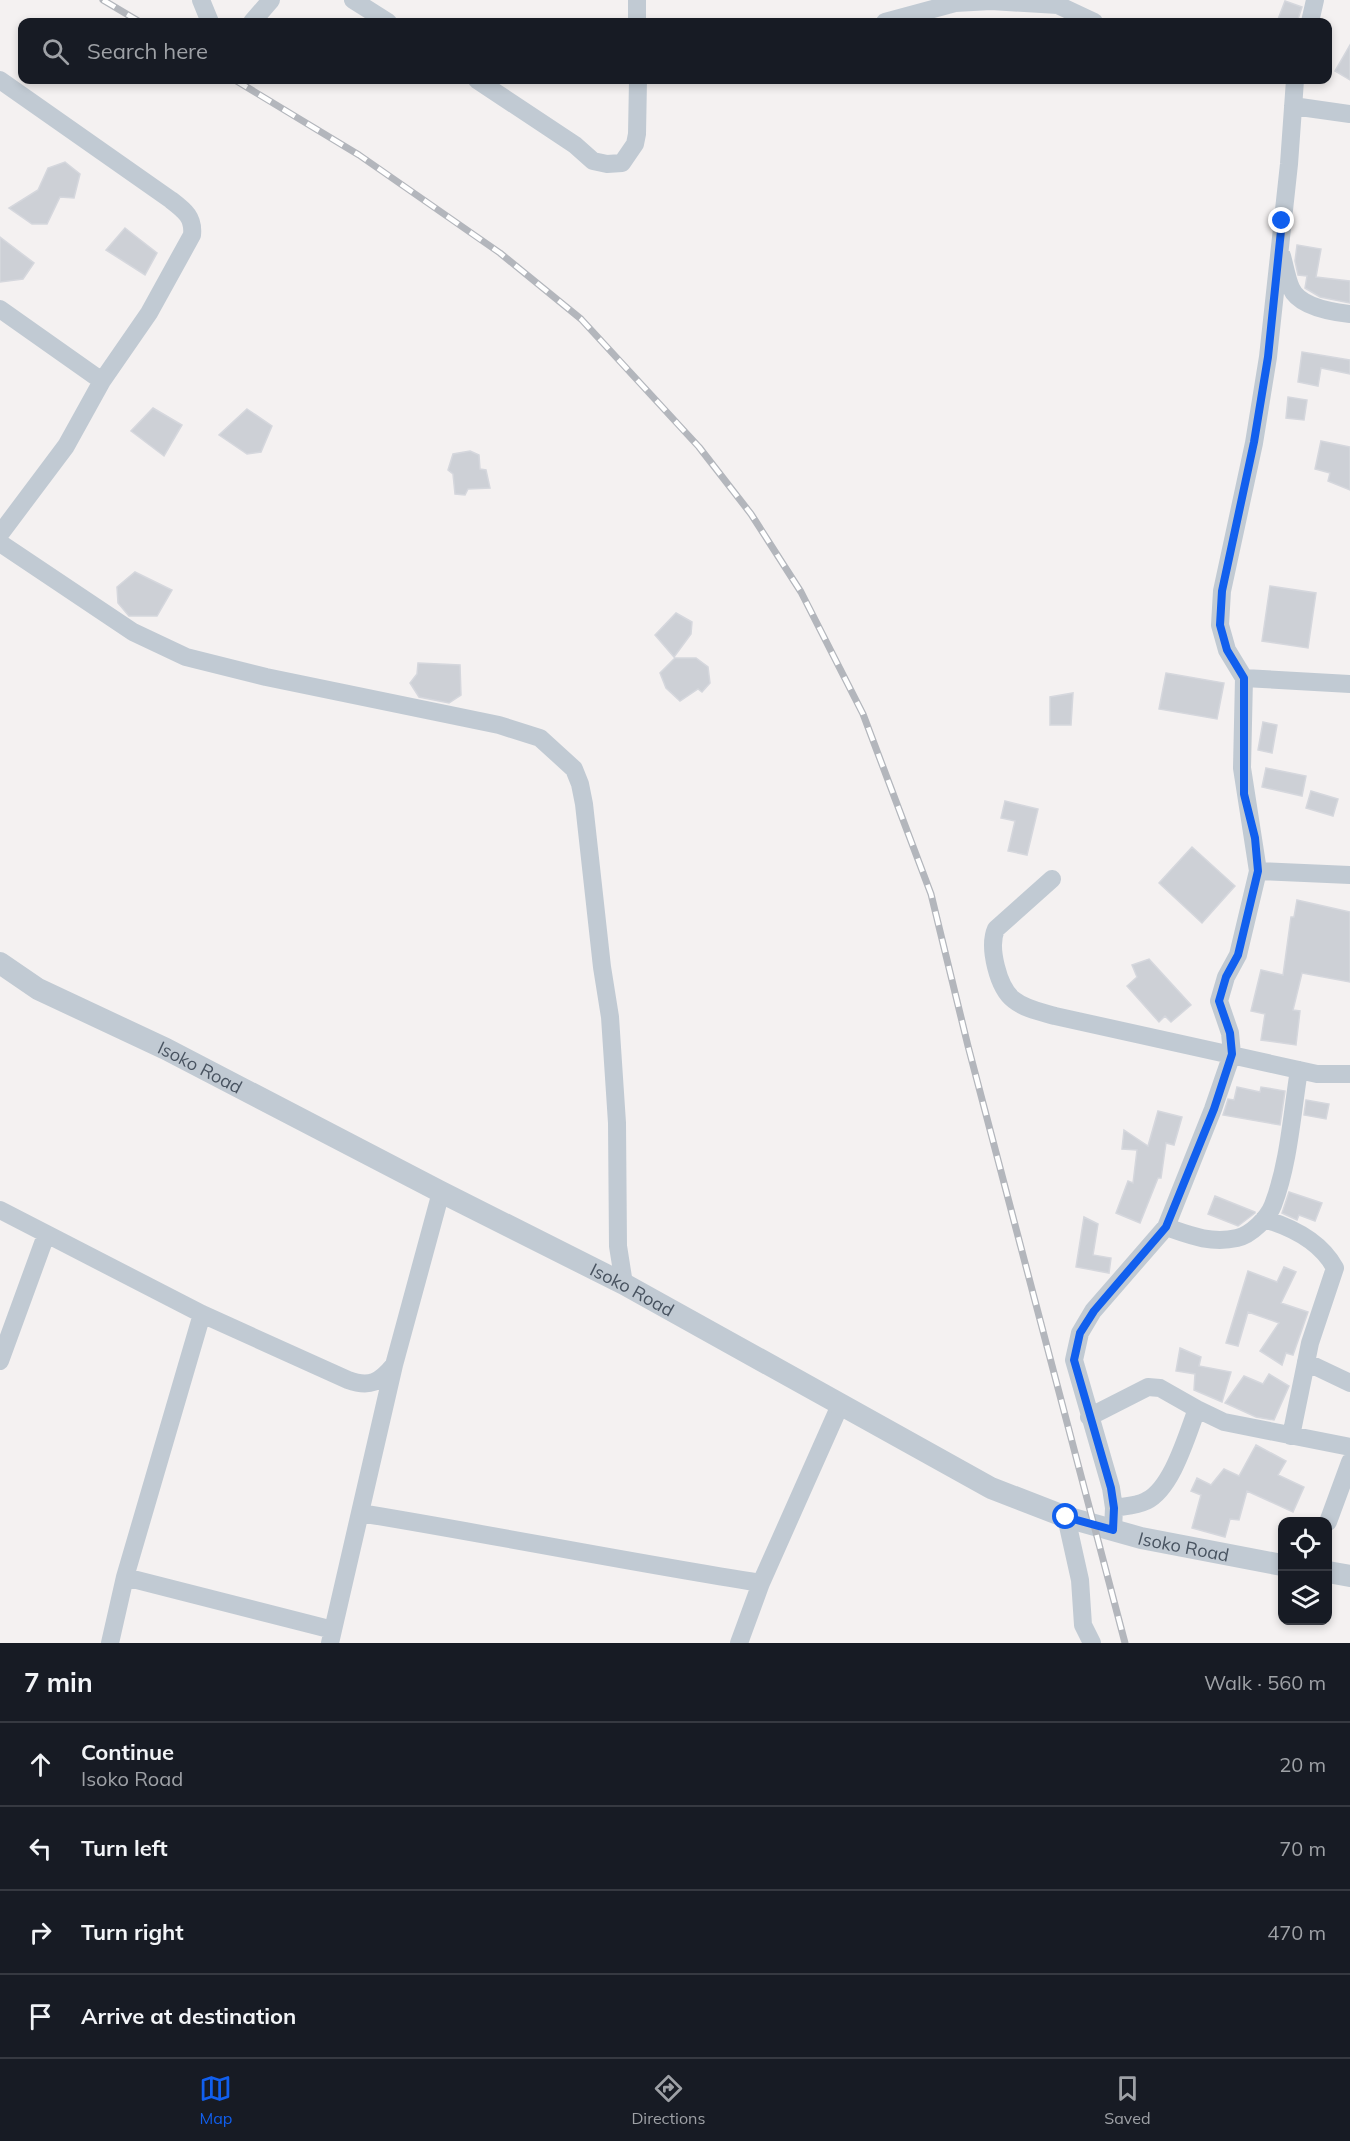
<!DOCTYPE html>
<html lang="en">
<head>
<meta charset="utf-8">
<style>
  body { margin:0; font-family:Mulish,sans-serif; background:#242831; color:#f1f3f6 }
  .controls { position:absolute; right:18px; bottom:18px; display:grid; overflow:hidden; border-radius:12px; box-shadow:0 3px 9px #0003 }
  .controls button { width:54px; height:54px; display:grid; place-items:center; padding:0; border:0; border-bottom:2px solid #363941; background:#171b24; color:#f1f3f6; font:30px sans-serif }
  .stop { position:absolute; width:18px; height:18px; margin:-14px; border:4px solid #115fee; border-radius:50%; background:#fff }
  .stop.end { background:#115fee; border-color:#fff; box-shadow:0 2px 6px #0008 }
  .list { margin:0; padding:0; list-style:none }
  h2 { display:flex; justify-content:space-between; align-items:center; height:78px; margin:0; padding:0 24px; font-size:26px }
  h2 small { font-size:20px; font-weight:400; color:#9ea1a6 }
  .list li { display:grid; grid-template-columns:39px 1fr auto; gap:18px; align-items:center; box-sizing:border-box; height:84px; padding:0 24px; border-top:2px solid #363941 }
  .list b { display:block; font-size:22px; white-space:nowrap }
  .list p { margin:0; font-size:20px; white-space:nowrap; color:#9ea1a6 }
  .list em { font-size:20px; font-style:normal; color:#9ea1a6 }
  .icon { flex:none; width:33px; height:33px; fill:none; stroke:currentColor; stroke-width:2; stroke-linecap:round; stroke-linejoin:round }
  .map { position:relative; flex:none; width:1350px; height:1643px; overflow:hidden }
  .search { position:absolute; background:#171b24; box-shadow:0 3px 9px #0003; left:18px; right:18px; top:18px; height:66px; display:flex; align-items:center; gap:15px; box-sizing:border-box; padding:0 21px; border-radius:12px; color:#9ea1a6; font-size:22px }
  .sheet { height:414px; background:#171b24 }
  nav { display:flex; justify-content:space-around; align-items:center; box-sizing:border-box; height:84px; border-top:2px solid #363941; background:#171b24; font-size:16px; color:#9ea1a6 }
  nav a { display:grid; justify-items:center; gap:3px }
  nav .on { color:#115fee }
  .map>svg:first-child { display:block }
  .building { fill:#cdd0d6; stroke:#d5d7dd; stroke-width:1.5 }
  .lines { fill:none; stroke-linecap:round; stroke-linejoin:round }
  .minor { stroke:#c1cad3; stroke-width:18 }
  .tertiary { stroke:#c1cad3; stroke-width:22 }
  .rail-casing { stroke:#b3b6bc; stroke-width:7 }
  .rail { stroke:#fff; stroke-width:4.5; stroke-dasharray:14; stroke-linecap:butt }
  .route { stroke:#115fee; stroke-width:8 }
  .labels { text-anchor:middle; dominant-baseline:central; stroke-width:4.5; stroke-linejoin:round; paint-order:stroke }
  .street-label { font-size:18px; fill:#485360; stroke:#fff }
</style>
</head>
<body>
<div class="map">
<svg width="1350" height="1643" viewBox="0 0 1350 1643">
  <rect width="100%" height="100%" fill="#f4f1f1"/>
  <!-- building -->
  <path class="building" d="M1285 1 1302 7 1297 22H1277Z
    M1350 45V80L1335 71Z
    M65 162 80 174 74 198 60 197 47 224H32L9 208 38 190 48 168Z
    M125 228 157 253 145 275 106 250Z
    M0 237 34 263 23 279 0 282Z
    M1297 245 1321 249 1316 277 1350 281V303L1320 297 1305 288 1307 276 1298 275 1295 261Z
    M1302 352 1350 360V374L1321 368 1318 386 1298 382Z
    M1288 397 1307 400 1304 420 1286 418Z
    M153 408 182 425 164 456 131 431Z
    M247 409 272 426 261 452 247 454 219 435Z
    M1321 441 1350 447V490L1328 481 1330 473 1315 469Z
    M470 451 479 455 480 469 486 470 490 488 468 489 465 495 455 494 453 474 448 470 453 454Z
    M135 572 172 590 157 616H129L118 603 117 587Z
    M1270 586 1316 593 1308 648 1262 641Z
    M676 613 692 622 691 634 674 657 655 635Z
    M675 658H696L708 667 710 683 702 692 698 689 680 701 666 688 660 673Z
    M418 663 460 665 461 695 449 703 419 697 410 683 417 674Z
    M1166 673 1224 683 1217 719 1159 709Z
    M1073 693 1071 725H1050V697Z
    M1263 722 1277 725 1272 753 1258 750Z
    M1266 768 1306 776 1302 796 1262 787Z
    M1311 791 1338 799 1333 816 1306 808Z
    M1005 801 1038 809 1027 855 1008 851 1015 821 1001 818Z
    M1192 847 1235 886 1202 923 1159 883Z
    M1297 900 1350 912V982L1302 973 1293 1010 1300 1011 1296 1045 1261 1040 1265 1014 1251 1011 1261 970 1283 975 1291 917H1294Z
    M1149 959 1191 1005 1171 1022 1165 1016 1159 1022 1127 986 1137 977 1132 965Z
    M1237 1087 1260 1092 1261 1087 1285 1091 1280 1125 1223 1115 1228 1099 1234 1100Z
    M1306 1100 1329 1104 1326 1119 1304 1115Z
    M1158 1111 1182 1117 1174 1145 1166 1143 1161 1178H1158L1140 1223 1116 1213 1128 1181 1133 1183 1137 1150 1122 1149 1124 1130 1148 1146Z
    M1289 1192 1322 1203 1315 1221 1299 1215 1297 1220 1282 1213Z
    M1215 1196 1255 1212V1213L1238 1226 1208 1214Z
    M1084 1217 1098 1224 1093 1255 1111 1258 1109 1273 1076 1267Z
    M1284 1267 1296 1272 1281 1303 1308 1312 1293 1355 1286 1353 1282 1365 1260 1351 1279 1323 1248 1312 1238 1346 1226 1343 1248 1271 1277 1282Z
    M1180 1348 1201 1357 1199 1366 1231 1372 1222 1402 1194 1390 1195 1374 1176 1371Z
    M1269 1374 1289 1386 1274 1420 1256 1417 1225 1403 1244 1376 1263 1384Z
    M1256 1445 1286 1461 1278 1475 1304 1487 1293 1512 1247 1491 1239 1520 1230 1519 1225 1537 1192 1528 1201 1495 1191 1491 1197 1478 1211 1485 1224 1469 1239 1476Z"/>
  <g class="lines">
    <!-- minor -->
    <path class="minor" d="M201 0 210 22
      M353 0 388 22
      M252 22 271 0
      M637 22V0
      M885 22 955 3 991 1 1058 5 1094 22
      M1310 22 1315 0
      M0 80 171 200C184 210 194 217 192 235L149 313 102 381 66 446 0 534
      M477 80 575 145 593 161 607 164 622 163 635 144 637 134 638 80
      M1293 106 1350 114
      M1282 256C1285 267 1287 279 1291 288 1299 307 1332 312 1350 314
      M0 309 102 381
      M0 543 133 632 186 657 266 677 499 725 540 738 574 769 580 784 584 804 602 967 610 1017 617 1123 618 1246 624 1284
      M1244 678 1350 684
      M1258 871 1350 875
      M1052 879 996 929C988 947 998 988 1014 1000 1025 1009 1041 1012 1055 1016L1317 1074H1350
      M0 1210 202 1314 348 1380C370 1388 380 1382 394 1365
      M1264 1219C1291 1227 1321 1242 1335 1268L1310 1343 1291 1436
      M1166 1227C1189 1235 1211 1244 1237 1238 1251 1235 1268 1218 1273 1205 1289 1163 1292 1113 1299 1070
      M0 1361 46 1235
      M1306 1362 1350 1383
      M1197 1409 1224 1422 1350 1447
      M1089 1417 1148 1387 1160 1388 1197 1409C1187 1435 1172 1489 1146 1501 1136 1506 1125 1506 1114 1508
      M360 1513C494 1535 627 1562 761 1583
      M1066 1517 1080 1580 1083 1625 1092 1643
      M1328 1522 1350 1462
      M1113 1530 1114 1508 1111 1488 1074 1360 1080 1333 1093 1311 1166 1227 1213 1109 1232 1054 1230 1033 1219 1001 1226 977 1238 955 1258 871 1242 768 1244 678 1227 650 1220 625 1222 591 1254 443 1268 357 1289 164 1295 80
      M125 1577 333 1630
      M110 1643 125 1577 202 1314
      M330 1643 394 1365 441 1192
      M739 1643 761 1583 841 1403"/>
    <!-- tertiary -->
    <g class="tertiary">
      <path id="s1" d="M0 963 38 989 166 1049 441 1192 624 1284 991 1488 1066 1517 1141 1538 1282 1565"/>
      <path d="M1328 1572 1350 1576"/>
    </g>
    <!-- rail casing -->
    <g class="rail-casing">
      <path id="rail" d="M103 0 140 22
        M235 80 359 155 500 253 581 319 699 447 751 514 801 592 863 714 931 894 968 1046 1125 1643"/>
    </g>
    <!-- rail -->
    <use href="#rail" class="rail"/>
  </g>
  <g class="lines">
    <!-- route -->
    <path class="route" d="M1066 1517 1113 1530 1114 1508 1111 1488 1074 1360 1080 1333 1094 1311 1166 1227 1214 1109 1232 1054 1230 1033 1219 1001 1226 977 1238 955 1258 871 1255 838 1244 794V678L1227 650 1220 625 1222 591 1254 442 1268 357 1282 221"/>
  </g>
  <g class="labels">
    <!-- street labels -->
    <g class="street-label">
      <text stroke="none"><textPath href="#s1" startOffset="226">Isoko Road</textPath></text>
      <text stroke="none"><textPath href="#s1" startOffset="712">Isoko Road</textPath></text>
      <text stroke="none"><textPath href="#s1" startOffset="1324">Isoko Road</textPath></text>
    </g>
  </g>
</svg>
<div class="controls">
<button><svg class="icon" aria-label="locate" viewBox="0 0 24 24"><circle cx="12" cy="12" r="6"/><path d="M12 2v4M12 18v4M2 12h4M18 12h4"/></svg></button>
<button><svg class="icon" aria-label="layers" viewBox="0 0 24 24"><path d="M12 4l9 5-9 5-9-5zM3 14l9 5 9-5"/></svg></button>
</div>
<div class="stop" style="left:1066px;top:1517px"></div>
<div class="stop end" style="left:1282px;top:221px"></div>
<div class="search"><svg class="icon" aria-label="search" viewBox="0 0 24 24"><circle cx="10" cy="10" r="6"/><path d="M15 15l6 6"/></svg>Search here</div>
</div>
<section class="sheet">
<h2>7 min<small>Walk · 560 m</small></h2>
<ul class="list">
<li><svg class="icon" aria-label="ahead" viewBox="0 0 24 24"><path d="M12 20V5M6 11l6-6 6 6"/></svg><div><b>Continue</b><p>Isoko Road</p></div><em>20 m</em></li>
<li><svg class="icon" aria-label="left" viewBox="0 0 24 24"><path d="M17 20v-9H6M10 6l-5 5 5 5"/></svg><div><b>Turn left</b></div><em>70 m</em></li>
<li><svg class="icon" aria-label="right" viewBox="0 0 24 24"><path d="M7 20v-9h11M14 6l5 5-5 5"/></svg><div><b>Turn right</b></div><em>470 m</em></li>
<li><svg class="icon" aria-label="arrive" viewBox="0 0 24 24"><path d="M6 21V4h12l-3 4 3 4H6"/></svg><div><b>Arrive at destination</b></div></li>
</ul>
</section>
<nav>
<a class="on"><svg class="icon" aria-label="map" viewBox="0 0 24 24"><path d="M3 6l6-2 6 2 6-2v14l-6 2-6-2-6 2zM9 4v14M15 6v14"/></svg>Map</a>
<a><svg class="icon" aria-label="directions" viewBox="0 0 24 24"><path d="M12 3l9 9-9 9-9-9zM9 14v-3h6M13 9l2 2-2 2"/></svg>Directions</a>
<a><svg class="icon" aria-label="saved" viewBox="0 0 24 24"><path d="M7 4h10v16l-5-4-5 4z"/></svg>Saved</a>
</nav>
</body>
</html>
